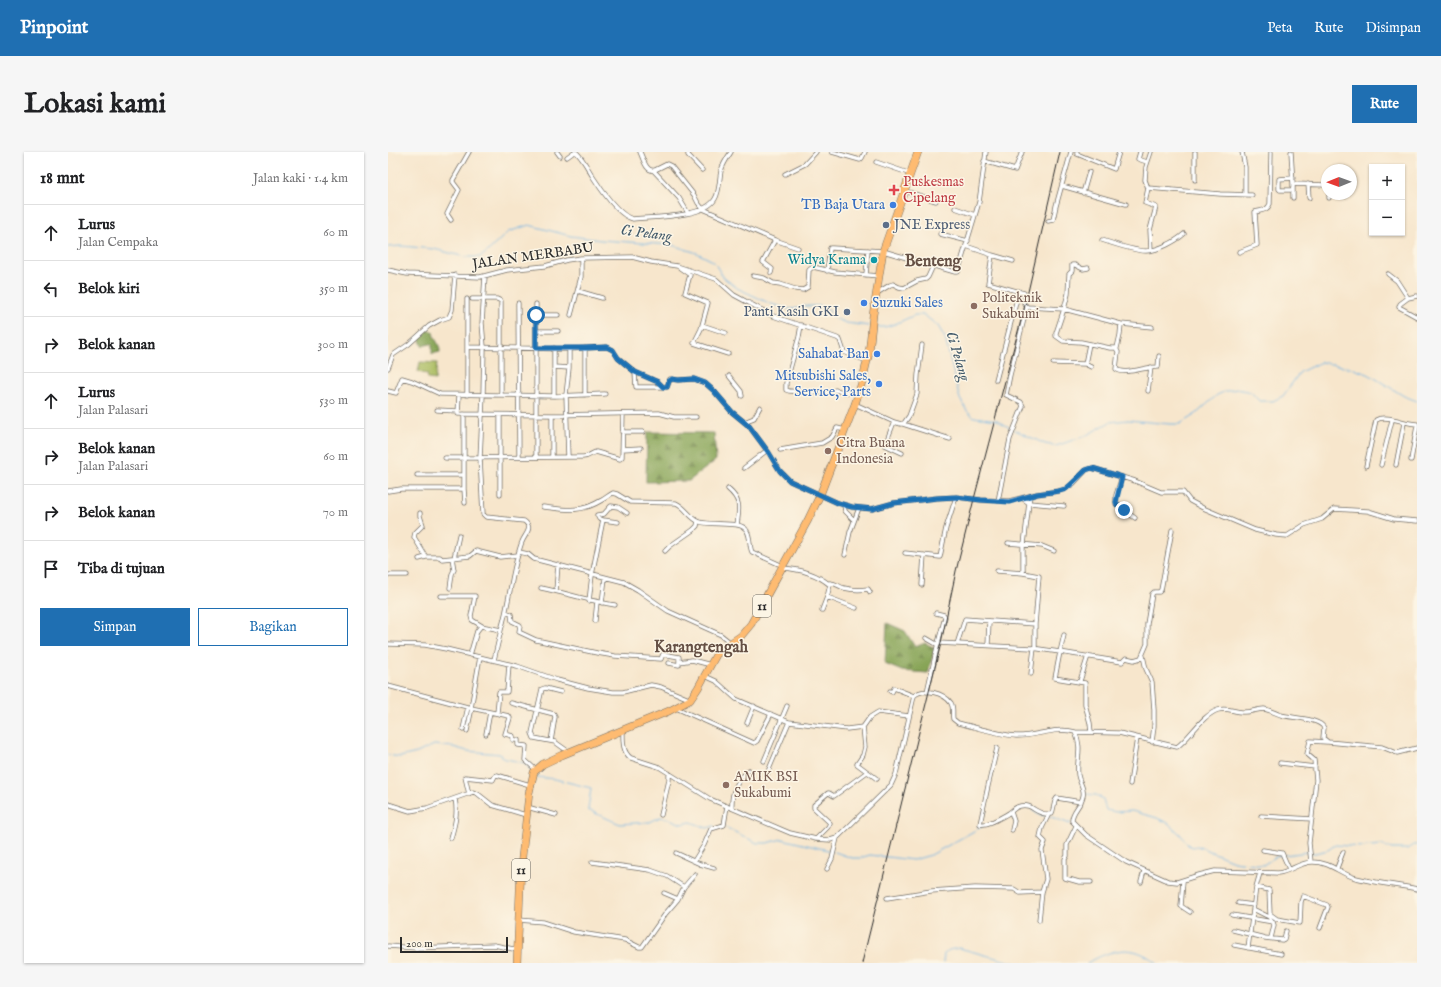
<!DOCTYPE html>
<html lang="id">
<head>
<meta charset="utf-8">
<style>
  body { margin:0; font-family:"IM FELL English",serif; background:#f6f6f6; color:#202124 }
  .controls { position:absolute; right:12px; top:12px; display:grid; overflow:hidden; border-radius:0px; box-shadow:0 1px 3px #0004 }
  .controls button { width:36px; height:36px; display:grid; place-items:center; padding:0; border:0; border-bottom:1px solid #e0e0e0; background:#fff; color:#202124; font:20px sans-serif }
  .compass { position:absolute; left:933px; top:12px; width:36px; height:36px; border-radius:50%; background:#fff; box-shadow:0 1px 3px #0004; rotate:269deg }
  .scale { position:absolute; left:12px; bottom:10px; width:108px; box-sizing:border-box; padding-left:4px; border:2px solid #2b2b2b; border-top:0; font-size:11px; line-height:14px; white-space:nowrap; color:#2b2b2b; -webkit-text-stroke:3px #fcf5e5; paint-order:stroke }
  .stop { position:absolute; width:12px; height:12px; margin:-9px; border:3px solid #1f6fb2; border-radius:50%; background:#fff }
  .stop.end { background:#1f6fb2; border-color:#fff; box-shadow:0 1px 4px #0008 }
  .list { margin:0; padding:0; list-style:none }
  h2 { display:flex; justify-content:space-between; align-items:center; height:52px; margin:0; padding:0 16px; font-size:17px }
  h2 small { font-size:13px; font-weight:400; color:#757577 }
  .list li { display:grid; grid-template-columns:26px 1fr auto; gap:12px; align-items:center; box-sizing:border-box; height:56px; padding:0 16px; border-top:1px solid #e0e0e0 }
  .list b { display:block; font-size:15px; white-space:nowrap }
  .list p { margin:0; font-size:13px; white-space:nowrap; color:#757577 }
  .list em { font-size:13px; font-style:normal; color:#757577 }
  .actions { display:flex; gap:8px; padding:12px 16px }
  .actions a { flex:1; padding:9px 0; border:1px solid #1f6fb2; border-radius:0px; text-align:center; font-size:14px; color:#1f6fb2 }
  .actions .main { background:#1f6fb2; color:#fff }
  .icon { flex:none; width:22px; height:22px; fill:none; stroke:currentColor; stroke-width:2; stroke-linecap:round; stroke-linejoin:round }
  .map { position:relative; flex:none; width:1029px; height:811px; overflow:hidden; border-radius:0px }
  header { display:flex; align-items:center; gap:24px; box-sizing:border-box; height:56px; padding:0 20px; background:#1f6fb2; color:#fff }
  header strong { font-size:19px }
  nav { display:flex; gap:22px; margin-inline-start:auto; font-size:14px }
  .intro { display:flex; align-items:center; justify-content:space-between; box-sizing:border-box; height:96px; padding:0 24px }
  h1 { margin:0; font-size:28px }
  .button { padding:10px 18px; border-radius:0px; background:#1f6fb2; color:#fff; font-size:14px; font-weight:700 }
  main { display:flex; gap:24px; padding:0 24px }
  aside { flex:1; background:#fff; border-radius:0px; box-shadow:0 1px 3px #0004 }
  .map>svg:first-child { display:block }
  .grass { fill:#aabc60; stroke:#6a7446 }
  .forest { fill:url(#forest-firs); stroke:#596840 }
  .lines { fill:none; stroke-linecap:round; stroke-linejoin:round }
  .stream { stroke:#6db2e3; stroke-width:1 }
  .street-casing { stroke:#726c63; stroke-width:5 }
  .highway-casing { stroke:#726c63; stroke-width:8 }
  .street { stroke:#fff; stroke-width:3.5 }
  .highway { stroke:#febb71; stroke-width:7 }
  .rail { stroke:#2b2b2b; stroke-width:1 }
  .route { stroke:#1f6fb2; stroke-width:5 }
  .health-dot { fill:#e0444e; stroke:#fcf5e5; stroke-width:1.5 }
  .shop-dot { fill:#3f7fe0; stroke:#fcf5e5; stroke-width:1.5 }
  .service-dot { fill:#5c6f8a; stroke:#fcf5e5; stroke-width:1.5 }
  .culture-dot { fill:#0f9aa8; stroke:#fcf5e5; stroke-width:1.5 }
  .education-dot { fill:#8d6e63; stroke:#fcf5e5; stroke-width:1.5 }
  .labels { text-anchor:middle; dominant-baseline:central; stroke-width:3; stroke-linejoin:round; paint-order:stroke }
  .shield { fill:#fcf5e5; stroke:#6a6863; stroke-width:1 }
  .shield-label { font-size:13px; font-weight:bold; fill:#2b2b2b }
  .health-label { font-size:14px; fill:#be3a42; stroke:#fcf5e5; text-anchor:start }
  .shop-label { font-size:14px; fill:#366cbe; stroke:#fcf5e5; text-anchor:end }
  .service-label { font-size:14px; fill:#4e5e75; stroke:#fcf5e5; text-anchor:start }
  .street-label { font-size:14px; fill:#2b2b2b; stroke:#fcf5e5 }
  .culture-label { font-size:14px; fill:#0d838f; stroke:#fcf5e5; text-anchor:end }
  .education-label { font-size:14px; fill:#785e54; stroke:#fcf5e5; text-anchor:start }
  .water-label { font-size:15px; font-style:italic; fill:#425a6b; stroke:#fcf5e5 }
  .quarter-label { font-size:16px; font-weight:bold; fill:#655045; stroke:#fcf5e5 }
</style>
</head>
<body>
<header>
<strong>Pinpoint</strong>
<nav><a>Peta</a><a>Rute</a><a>Disimpan</a></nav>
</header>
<div class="intro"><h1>Lokasi kami</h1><a class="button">Rute</a></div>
<main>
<aside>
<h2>18 mnt<small>Jalan kaki · 1.4 km</small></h2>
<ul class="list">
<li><svg class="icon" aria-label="ahead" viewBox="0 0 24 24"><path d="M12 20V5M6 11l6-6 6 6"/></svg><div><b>Lurus</b><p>Jalan Cempaka</p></div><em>60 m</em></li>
<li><svg class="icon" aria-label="left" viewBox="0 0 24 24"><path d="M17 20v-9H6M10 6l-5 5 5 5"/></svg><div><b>Belok kiri</b></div><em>350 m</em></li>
<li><svg class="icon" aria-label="right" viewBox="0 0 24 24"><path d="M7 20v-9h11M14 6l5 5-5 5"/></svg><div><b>Belok kanan</b></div><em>300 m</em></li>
<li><svg class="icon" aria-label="ahead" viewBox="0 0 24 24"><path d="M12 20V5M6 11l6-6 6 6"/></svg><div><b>Lurus</b><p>Jalan Palasari</p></div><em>530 m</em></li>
<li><svg class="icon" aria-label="right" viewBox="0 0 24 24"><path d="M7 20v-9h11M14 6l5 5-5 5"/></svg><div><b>Belok kanan</b><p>Jalan Palasari</p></div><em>60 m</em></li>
<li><svg class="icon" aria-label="right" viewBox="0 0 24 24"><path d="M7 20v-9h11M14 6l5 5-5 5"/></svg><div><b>Belok kanan</b></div><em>70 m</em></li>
<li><svg class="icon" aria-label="arrive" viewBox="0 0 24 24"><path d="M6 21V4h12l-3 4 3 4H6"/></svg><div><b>Tiba di tujuan</b></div></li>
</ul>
<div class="actions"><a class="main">Simpan</a><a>Bagikan</a></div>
</aside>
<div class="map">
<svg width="1029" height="811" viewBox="0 0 1029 811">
  <defs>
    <pattern id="forest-firs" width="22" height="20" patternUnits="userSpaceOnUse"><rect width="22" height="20" fill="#87a456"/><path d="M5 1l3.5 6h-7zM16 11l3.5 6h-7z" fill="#6f8647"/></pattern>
  </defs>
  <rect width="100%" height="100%" fill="#fcf5e5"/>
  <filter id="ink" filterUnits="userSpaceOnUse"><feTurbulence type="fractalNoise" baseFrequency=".025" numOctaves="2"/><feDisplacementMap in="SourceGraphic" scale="8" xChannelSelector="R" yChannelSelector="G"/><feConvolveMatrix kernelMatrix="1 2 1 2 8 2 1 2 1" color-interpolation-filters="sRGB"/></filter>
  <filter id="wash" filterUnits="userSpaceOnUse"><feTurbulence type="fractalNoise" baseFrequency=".012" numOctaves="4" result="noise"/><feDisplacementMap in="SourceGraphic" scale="16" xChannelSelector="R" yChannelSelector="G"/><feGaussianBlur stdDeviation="0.9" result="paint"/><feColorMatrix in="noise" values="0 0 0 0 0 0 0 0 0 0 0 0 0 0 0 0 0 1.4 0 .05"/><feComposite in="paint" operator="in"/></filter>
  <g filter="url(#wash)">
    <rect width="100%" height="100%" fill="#f7e6cc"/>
    <!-- grass -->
    <path class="grass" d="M32 210 49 211 47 228 40 227 39 222 30 220Z"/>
    <!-- forest -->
    <path class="forest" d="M40 177 45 180C46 188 52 191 52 200L44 202V193L42 192 34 194 31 185Z
      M259 280 326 281 328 308 301 329 258 330Z
      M499 471 517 479 527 495 537 491 547 496 540 521 514 519 497 512Z"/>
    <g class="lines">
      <!-- stream -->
      <path class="stream" d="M0 95 13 94 46 97 77 105H92L98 101 120 80 141 73 183 84 213 88 284 93 309 101 325 109 336 126 349 136 383 152 401 157 413 156 416 154H433L443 160 446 166 458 171 481 174
        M486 175H497L507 172 527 163H536L550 174 557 186 572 247 579 259 586 265 609 268 624 277
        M627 278 657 292 668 294 697 284 722 270 740 268 782 272H792L808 262 829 243 838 239 849 237 863 240 871 249H885L895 244 912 220 933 210 963 216 980 222 1016 244 1029 249
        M0 603 12 605 29 601 46 593 65 595 79 599 112 602 114 606 137 611 143 619
        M149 625 167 627 203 636 200 658 232 672 262 670 272 665 279 666 294 672 303 670 319 676 326 674
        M697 642 708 643 715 647 718 658 728 660 744 659 769 666 780 671 793 683 800 693 805 695 809 694 846 709 875 713 889 704 894 703
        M644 658 650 662 658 664
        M661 664 682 672V670
        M337 675 369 691H379L394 687 444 699
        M447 700 464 706H472L482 703 525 708 543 703 595 674
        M923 701H927L940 698 947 693 974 695 993 693 1004 697H1019L1025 693H1029
        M897 703 920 700
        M555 811 556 802 561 798 571 796 627 811
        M699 811C725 797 744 791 769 811"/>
    </g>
  </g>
  <g filter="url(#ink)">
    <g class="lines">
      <!-- street casing -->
      <g class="street-casing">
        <path id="street" d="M169 0 172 4
          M252 0C255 6 258 21 267 18 271 16 275 14 279 12L283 14 306 43 310 51 315 57 387 88 410 96
          M300 0V3L314 18
          M444 0 472 8 474 6 477 0
          M689 0V2L726 17 731 0
          M752 0 750 7 759 10
          M763 0 758 15 757 28 760 36 757 51 768 55 762 78 763 98
          M807 0V28
          M854 0 857 15V42
          M903 0 905 32 939 33
          M179 5 186 0 189 1C196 8 200 17 205 25 212 36 231 64 245 67 265 65 316 66 327 47 332 39 331 28 333 19 335 12 339 6 343 0
          M596 9 627 18 634 0
          M488 10 523 22
          M266 19 291 46 300 61
          M397 22 417 12 428 0
          M905 32V38H892L891 37V27L905 26
          M920 32 921 46
          M674 34 738 52
          M760 36 832 42 864 43
          M905 38V46
          M517 39 548 49
          M695 41 701 20
          M941 42V46
          M957 42V44
          M567 56 587 63
          M63 68 59 62 71 38 65 30V28L81 0
          M660 69 665 68 668 54 683 0
          M552 82 580 89
          M714 88C726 92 747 99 758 99 771 98 787 90 796 82
          M578 94 604 103 600 131 636 141 637 143 636 151 639 155 676 157 668 181V184L675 189 693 190 722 196H728L730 200 728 217C737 224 758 214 770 215L771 204
          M851 100 869 93 867 60C874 58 879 59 882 52L883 0
          M604 103 625 109
          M292 116 302 123 297 141 320 151 313 177 306 191 340 202
          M700 116 695 117 687 113H684V119L681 122 680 142 676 157 733 172 764 175
          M0 118 19 122 92 125 119 118 157 114 179 108 193 106 244 105 263 110 289 114 328 127 346 143 385 164 449 186 452 188 456 200 479 209
          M439 119 442 96H444L495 99 567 120H570L591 50 598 0
          M383 121 384 117 375 110 387 88
          M1000 122 1009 129 1020 146 1012 152 1011 155 1029 165
          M478 123 480 98
          M365 124 376 126 385 131 392 132 407 137 415 138 420 135 421 118 425 115 447 120 491 124
          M190 139 214 146
          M489 141 502 133 505 132 511 135 516 136 529 129 538 127 540 125 545 114
          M1020 146 1029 144
          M84 147H109L113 149V243
          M130 151 131 305
          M148 163H170
          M183 163 193 125V106
          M314 173 338 181
          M413 173 411 185 398 231V238L401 239 438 241 447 238 460 241
          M149 179H170
          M79 195 181 197 219 195 225 198 230 206 247 220 270 230 275 235H279L282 227 290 228 306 227 317 231 326 239 344 260 361 274 381 301 392 319 402 329 450 351 464 355 484 357 506 351 549 346 568 345 593 348 621 349 649 342 671 339 677 337 685 332 698 318 704 316 747 329 773 340H795L802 349 815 356 867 378 888 383 899 384 916 373 934 367 946 357 980 359 1006 367 1029 369
          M166 196V244
          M729 196 732 183 733 172
          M665 211 697 212 703 215
          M697 212 701 192
          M166 215 181 216
          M0 216 5 203 21 192 41 174 52 168 61 165 64 158 67 123
          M247 220 248 235H275
          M341 224 353 239 354 244
          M608 228 631 139
          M0 239 8 241 14 226 24 229 52 242 166 244 217 242
          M760 239 763 215
          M71 243 70 262 164 263 271 261 286 265H308
          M79 243V147
          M197 243V196
          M467 252 506 270 513 272 516 271 521 264 529 242 530 223 534 193
          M49 258 70 259
          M164 263V305
          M356 270 366 266 372 255
          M506 270 497 293 514 301
          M515 272 562 287
          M234 280H255
          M234 297 253 296
          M392 298 434 291 444 285 449 276 457 278
          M148 305V152
          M180 305 178 243 181 216V197
          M57 306 195 305C201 305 203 301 208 300L232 307 234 305 235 262
          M1023 308 1029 274
          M993 313 1004 268
          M1008 313 1016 271
          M978 314 988 268C998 262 1017 272 1029 272
          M356 316 378 299
          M29 323H76
          M734 325 728 343V352L735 354 736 358 747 366
          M76 337 77 351
          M340 337C354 349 351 357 349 373
          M0 339 13 337H76V262
          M112 342V263
          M642 344 641 351 676 354
          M634 346 641 351 636 392
          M610 349 622 287 635 254 633 250 618 243 622 223 639 155
          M456 353 457 359 466 368
          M155 355C179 358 193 361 214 348 218 346 221 343 225 341L229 342 242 350 288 351C298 355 302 367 312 370 324 374 354 368 359 379 363 386 361 394 364 400L395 414
          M32 361V364L35 373 27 381 26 385 38 405
          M215 368 211 367 209 363 216 362 223 354 230 355 239 361
          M620 391 654 394 666 399
          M635 392V421
          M277 399 282 394 305 378 309 374 310 369
          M131 400 140 402 146 407 236 430 250 438 280 459 333 483 343 491
          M517 401 552 405 558 376 568 345
          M457 403 462 380 471 356
          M66 406 71 383
          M31 407 38 405H52L54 407 82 404 88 399 112 405 130 403
          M394 416C412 417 428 421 442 433L439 445 468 456
          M609 419 635 421 651 424 647 472V497
          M0 423H19
          M441 431C447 430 451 435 456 436 464 438 472 438 480 437L482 440
          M534 433 536 403
          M62 436 64 422 66 418 64 406
          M153 436C178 441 202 449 227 453
          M168 439 170 412
          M53 444H87L83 464 84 468 94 474
          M201 449 204 423 215 368 230 370
          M214 451 217 426
          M434 458 439 445
          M118 460 123 462 124 469 132 473 131 480 148 488 209 501 227 504 273 507 275 502 291 505V510
          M548 461 556 463 557 465 550 491
          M207 469 209 450
          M676 483 672 500 734 510 738 506 746 508 753 506 759 492V472L764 442 766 440H771L773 438 784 378
          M538 486 550 493
          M0 492 37 493 58 497 129 514 169 528 200 536 225 540H235L263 533 273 535 301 547
          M569 492 577 467 647 472
          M600 493 601 469
          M82 503 89 479 93 474 113 478C121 452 123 425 131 399 132 396 133 392 134 390 137 382 146 376 136 369L98 365 95 362 92 306 95 243 96 195 94 171 97 124
          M755 504 758 517 764 530 766 558V574L764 590
          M106 508 113 478
          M281 511 291 513V510L304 508 323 513
          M643 522 646 496
          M317 524 328 529 348 547 401 570 459 577 475 575 482 565 490 560 521 564
          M692 529 700 504
          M0 534 83 556 121 564 122 566 117 582 125 584V588H130V593L138 594 137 608 148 618
          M502 539 504 540 506 536 526 544
          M173 540 157 536 154 537 144 581 146 586 167 590 181 600
          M539 540 550 491 644 496 672 500 667 526 697 531V552L702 571 703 580
          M123 551 166 562 167 565 163 589
          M83 556 92 505
          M288 556 366 591 369 589 383 562
          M109 561 111 540H119L121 512
          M359 571 366 554
          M475 575 477 595 475 603 469 612 489 627
          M75 577 80 555
          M235 578C235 588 234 600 243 606L271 615 322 647 402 681 428 687 442 688 449 686 503 633 508 622 526 544C535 535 556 541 563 551 566 556 564 561 565 567L570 571C587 575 612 583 628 584 647 585 668 574 687 580 695 597 688 606 690 623 691 630 697 637 695 644 693 654 683 660 684 669L698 683 738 710 780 729 789 730 811 723 827 719 890 721C902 720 911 710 925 710 943 710 952 722 968 726 988 731 1009 733 1029 737
          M79 579 84 556
          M687 580 731 581 789 595C803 585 813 564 830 558 839 555 846 560 854 560 862 561 868 557 876 557 882 558 887 561 893 563 903 566 932 566 936 576L935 586 940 590 994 595 1009 601 1029 596
          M98 582 102 560
          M609 596 600 634 592 672C600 674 614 665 621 661 625 658 627 655 632 654 645 651 647 663 661 662
          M376 609 399 554
          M892 611 927 615
          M379 622 401 570
          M742 632 749 586
          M81 642 77 625 105 628 107 624 109 623 142 633
          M0 652 22 659 39 656 85 640 90 642 104 653 138 663
          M139 655 168 663
          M344 656C343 639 349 629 361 618
          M623 660 626 669 624 678
          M273 663 281 628V621
          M873 664 924 667
          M688 674 679 693V704L677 707V726L691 730H703
          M63 686C67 672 70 661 67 647
          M428 687 440 675 442 671 426 656V653L440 641H441L446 644 479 620
          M875 698 894 701 901 717
          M288 701 312 712 326 716
          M306 709 316 693 323 677 336 673 339 654
          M923 710 921 691 928 628 926 608 919 602 922 589 939 590
          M949 716 955 700
          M439 717 444 707 449 686
          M795 729 793 754 802 760
          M753 730 756 719
          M296 735 307 722
          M868 735 881 738 882 762 889 767 912 771 913 750 915 744 939 753 940 755 932 776
          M276 741 290 747
          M499 746 543 739 587 736 626 737 632 741 654 740
          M850 751 866 753
          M865 757 881 765 885 770
          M844 763 885 770 886 773 883 786
          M131 768 155 770 186 780 237 788 251 795H254L278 761 290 747 296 735 279 724 262 718 204 710
          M651 768 654 740 658 727 654 698 657 690 652 685 654 676 661 662H664L667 649 669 646 693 650
          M845 778 877 786 894 788 896 787 898 779
          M846 793 893 802
          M0 794 28 796 106 793 130 798
          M860 796 868 735 872 721"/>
      </g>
      <!-- highway casing -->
      <g class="highway-casing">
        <path id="highway" d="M129 811 133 714 141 641 146 620 155 612 174 603 281 559 302 548 310 536 328 503 335 496 353 484 363 472 420 368 432 343 467 252 474 230 481 201 485 163 495 99 530 0"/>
      </g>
      <!-- street -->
      <use href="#street" class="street"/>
      <!-- highway -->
      <use href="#highway" class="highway"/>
      <!-- rail -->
      <path class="rail" d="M474 811 553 491 568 419 586 347 637 153 672 0"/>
    </g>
  </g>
  <g class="lines" filter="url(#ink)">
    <!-- route -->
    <path class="route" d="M148 163V196H197L219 195 225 198 230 206 247 220 270 230 275 235H279L281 229 284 227 290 228 306 227 317 231 326 239 344 260 361 274 381 301 392 319 402 329 450 351 464 355 484 357 506 351 549 346 568 345 593 348 621 350 649 342 671 339 678 337 698 318 704 316 734 325 728 350 729 353 736 354V358"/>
  </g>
  <!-- markers -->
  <path class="health-dot" d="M504 32h4v4h4v4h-4v4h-4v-4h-4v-4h4z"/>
  <g class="shop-dot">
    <circle cx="505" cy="53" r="4"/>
    <circle cx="476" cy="151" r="4"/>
    <circle cx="489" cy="202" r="4"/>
    <circle cx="491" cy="232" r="4"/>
  </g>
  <g class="service-dot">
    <circle cx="498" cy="73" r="4"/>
    <circle cx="459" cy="160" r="4"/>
  </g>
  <circle class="culture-dot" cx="486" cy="108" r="4"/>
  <g class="education-dot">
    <circle cx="586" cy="154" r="4"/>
    <circle cx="440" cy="299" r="4"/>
    <circle cx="338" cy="633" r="4"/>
  </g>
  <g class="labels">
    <!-- shield labels -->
    <g class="shield">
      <rect x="365" y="443" width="18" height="22" rx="3"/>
      <rect x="124" y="707" width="18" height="22" rx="3"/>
    </g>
    <g class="shield-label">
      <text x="374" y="454">11</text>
      <text x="133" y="718">11</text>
    </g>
    <!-- health labels -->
    <g class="health-label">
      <text x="515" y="30">Puskesmas<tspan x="515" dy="16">Cipelang</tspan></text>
    </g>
    <!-- shop labels -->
    <g class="shop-label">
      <text x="497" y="53">TB Baja Utara</text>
      <text x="484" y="151" text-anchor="start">Suzuki Sales</text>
      <text x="481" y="202">Sahabat Ban</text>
      <text x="483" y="224">Mitsubishi Sales,<tspan x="483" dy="16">Service, Parts</tspan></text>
    </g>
    <!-- service labels -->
    <g class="service-label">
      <text x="506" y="73">JNE Express</text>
      <text x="451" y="160" text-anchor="end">Panti Kasih GKI</text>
    </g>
    <!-- street labels -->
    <g class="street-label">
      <text transform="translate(145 104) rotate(-8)">JALAN MERBABU</text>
    </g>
    <!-- culture labels -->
    <g class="culture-label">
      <text x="478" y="108">Widya Krama</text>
    </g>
    <!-- education labels -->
    <g class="education-label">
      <text x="594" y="146">Politeknik<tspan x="594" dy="16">Sukabumi</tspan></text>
      <text x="448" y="291">Citra Buana<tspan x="448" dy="16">Indonesia</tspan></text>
      <text x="346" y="625">AMIK BSI<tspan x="346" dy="16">Sukabumi</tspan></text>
    </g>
    <!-- water labels -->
    <g class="water-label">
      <text transform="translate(258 81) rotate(7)">Ci Pelang</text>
      <text transform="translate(570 204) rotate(73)">Ci Pelang</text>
    </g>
    <!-- quarter labels -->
    <g class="quarter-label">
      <text x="545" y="110">Benteng</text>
      <text x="313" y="496">Karangtengah</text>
    </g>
  </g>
</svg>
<div class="controls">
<button>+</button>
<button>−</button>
</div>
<svg class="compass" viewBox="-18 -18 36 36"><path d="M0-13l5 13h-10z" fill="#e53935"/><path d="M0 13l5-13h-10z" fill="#757577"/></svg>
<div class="scale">200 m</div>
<div class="stop" style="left:148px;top:163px"></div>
<div class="stop end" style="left:736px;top:358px"></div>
</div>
</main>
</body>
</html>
